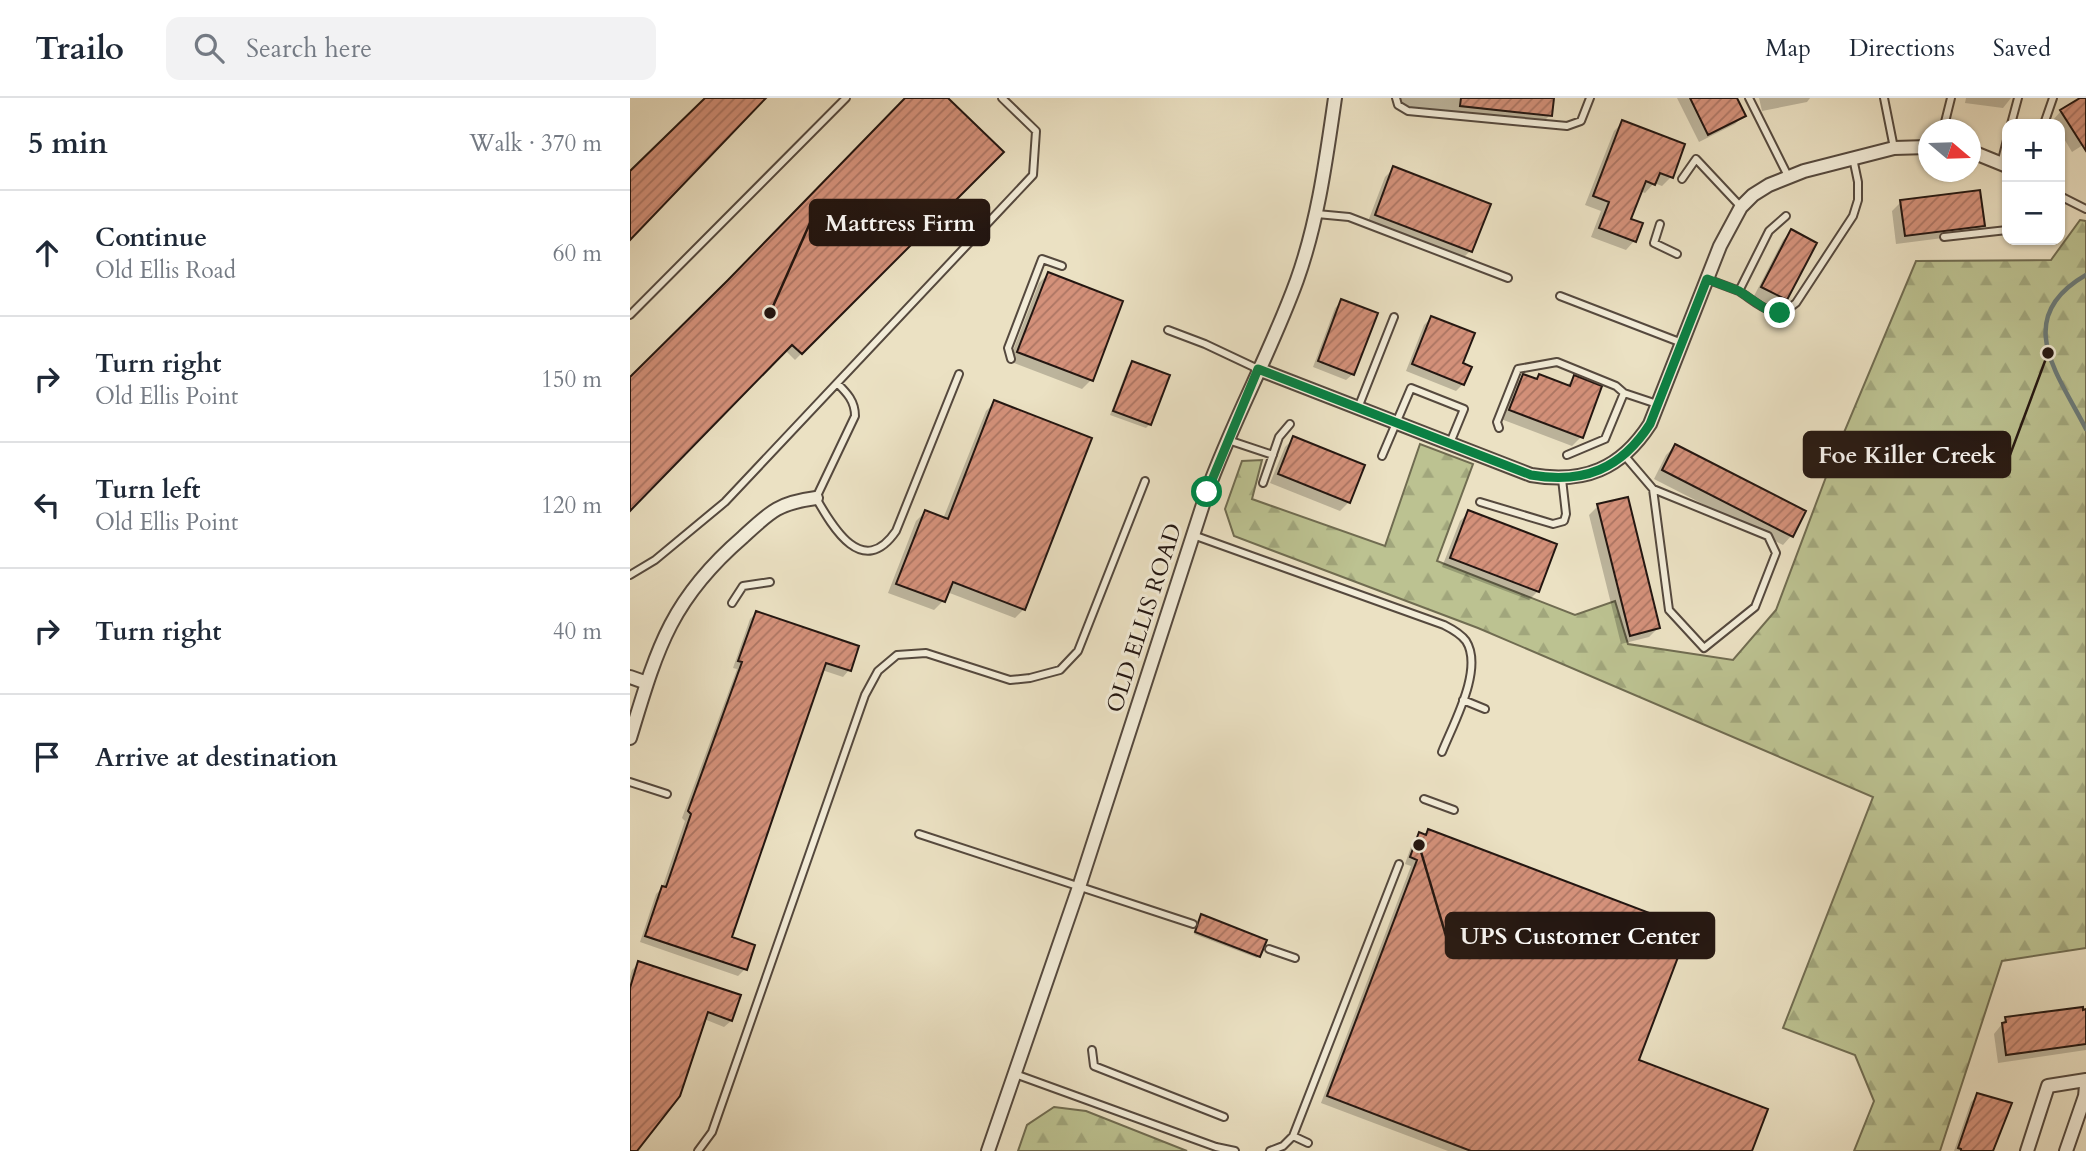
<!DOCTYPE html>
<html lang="en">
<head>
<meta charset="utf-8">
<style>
  body { margin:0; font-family:Cardo,serif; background:#f2f2f3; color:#1f2937 }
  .controls { position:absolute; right:21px; top:21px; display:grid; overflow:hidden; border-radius:14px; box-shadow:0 2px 5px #0004 }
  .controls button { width:63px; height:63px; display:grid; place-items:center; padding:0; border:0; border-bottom:2px solid #e0e1e3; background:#fff; color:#1f2937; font:35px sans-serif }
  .compass { position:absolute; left:1288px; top:21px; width:63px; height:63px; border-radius:50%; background:#fff; box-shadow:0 2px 5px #0004; rotate:109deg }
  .stop { position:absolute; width:21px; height:21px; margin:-16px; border:5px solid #0b8043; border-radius:50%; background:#fff }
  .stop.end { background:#0b8043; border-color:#fff; box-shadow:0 2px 7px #0008 }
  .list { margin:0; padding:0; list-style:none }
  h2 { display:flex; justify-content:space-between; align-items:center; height:91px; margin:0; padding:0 28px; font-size:30px }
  h2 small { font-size:23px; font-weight:400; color:#747a83 }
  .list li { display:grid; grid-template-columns:46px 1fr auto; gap:21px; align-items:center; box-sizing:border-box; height:126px; padding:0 28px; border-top:2px solid #e0e1e3 }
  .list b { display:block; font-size:26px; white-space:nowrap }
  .list p { margin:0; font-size:23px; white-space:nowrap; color:#747a83 }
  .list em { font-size:23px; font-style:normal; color:#747a83 }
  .icon { flex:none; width:38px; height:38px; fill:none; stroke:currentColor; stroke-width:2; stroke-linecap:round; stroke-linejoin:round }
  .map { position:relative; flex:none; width:1456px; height:1053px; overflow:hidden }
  header { display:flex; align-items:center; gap:42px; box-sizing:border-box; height:98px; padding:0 35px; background:#fff; border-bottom:2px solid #e0e1e3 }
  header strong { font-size:33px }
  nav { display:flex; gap:38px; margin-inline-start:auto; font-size:24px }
  .search { width:490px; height:63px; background:#f2f2f3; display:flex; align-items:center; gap:18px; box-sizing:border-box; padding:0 24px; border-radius:14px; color:#747a83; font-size:26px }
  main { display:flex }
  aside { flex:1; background:#fff }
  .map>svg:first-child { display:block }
  .forest { fill:url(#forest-firs); stroke:#706c51; stroke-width:2 }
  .shadow { fill:#0003 }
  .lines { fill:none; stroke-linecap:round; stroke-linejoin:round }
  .stream { stroke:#6b7a78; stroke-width:4.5 }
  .building { fill:url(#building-hatch); stroke:#231611; stroke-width:2 }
  .service-casing { stroke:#55493e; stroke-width:10 }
  .minor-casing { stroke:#55493e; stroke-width:16 }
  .service { stroke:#f2ecd8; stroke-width:6 }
  .minor { stroke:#f2ecd8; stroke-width:12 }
  .route { stroke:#0b8043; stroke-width:9 }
  .labels { text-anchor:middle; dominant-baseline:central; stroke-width:6; stroke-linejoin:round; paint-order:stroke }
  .street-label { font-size:23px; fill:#231611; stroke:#f2ecd8 }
  .leader { fill:none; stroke:#231611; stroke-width:2.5 }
  .callout-dot { fill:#231611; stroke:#f2ecd8; stroke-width:2.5 }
  .callout { fill:#231611; stroke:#231611; stroke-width:2.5 }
  .callout-label { font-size:24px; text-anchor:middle; font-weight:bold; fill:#fff }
</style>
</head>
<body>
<header>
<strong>Trailo</strong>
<div class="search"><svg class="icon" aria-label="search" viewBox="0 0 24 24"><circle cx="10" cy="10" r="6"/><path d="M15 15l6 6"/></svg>Search here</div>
<nav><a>Map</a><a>Directions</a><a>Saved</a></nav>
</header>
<main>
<aside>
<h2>5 min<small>Walk · 370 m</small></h2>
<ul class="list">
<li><svg class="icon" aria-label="ahead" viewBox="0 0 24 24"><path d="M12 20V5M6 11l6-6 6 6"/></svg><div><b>Continue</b><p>Old Ellis Road</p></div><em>60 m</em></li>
<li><svg class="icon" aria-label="right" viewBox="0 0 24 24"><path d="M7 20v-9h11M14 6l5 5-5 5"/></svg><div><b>Turn right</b><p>Old Ellis Point</p></div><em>150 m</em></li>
<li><svg class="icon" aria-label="left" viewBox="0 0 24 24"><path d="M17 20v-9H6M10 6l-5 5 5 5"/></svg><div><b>Turn left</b><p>Old Ellis Point</p></div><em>120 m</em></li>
<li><svg class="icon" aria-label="right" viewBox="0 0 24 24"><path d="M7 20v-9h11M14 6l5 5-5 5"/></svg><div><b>Turn right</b></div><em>40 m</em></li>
<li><svg class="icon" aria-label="arrive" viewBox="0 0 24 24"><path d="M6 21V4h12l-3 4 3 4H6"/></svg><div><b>Arrive at destination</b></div></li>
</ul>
</aside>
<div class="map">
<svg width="1456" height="1053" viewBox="0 0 1456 1053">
  <defs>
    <pattern id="forest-firs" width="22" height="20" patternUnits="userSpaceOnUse" patternTransform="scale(1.75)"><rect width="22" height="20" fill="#bcc291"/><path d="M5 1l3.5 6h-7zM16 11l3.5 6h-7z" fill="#a1a67c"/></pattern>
    <pattern id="building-hatch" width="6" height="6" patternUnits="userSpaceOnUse" patternTransform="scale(1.75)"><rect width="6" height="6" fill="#d4917a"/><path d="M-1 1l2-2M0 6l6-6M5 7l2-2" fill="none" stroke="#ac7563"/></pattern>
  </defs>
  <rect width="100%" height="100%" fill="#ebe1c3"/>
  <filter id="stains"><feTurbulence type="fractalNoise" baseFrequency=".00286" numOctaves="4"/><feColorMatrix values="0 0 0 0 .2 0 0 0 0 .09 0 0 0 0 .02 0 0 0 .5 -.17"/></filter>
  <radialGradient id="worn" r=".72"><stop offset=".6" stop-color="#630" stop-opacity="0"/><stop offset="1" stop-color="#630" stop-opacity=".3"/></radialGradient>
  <!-- forest -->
  <path class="forest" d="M1450 122 1456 123V850L1372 863 1310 1053H1224L1244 1003 1225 957 1153 930 1243 699 848 530 604 438 595 411 612 363 632 362 622 401 755 448 790 346 843 366 807 463 945 517 985 503 998 546 1103 562 1146 512 1202 363 1286 163 1421 162Z
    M424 1009 456 1013 557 1053H388L397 1027Z"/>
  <!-- shadow -->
  <path class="shadow" d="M277 0H316L371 54 165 262 155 252 0 411V282L94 188Z
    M771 0H922L920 17 911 26 769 10Z
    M1047 0H1105L1114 17 1105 26 1069 44Z
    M1129 0H1180L1177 4 1132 13Z
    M1336 0H1381L1373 10 1335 5Z
    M1453 0H1456V45L1442 54 1430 34V26H1425L1423 22 1431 13Z
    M993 24 1041 79 1032 88 1024 85 1015 95 1010 93 999 122 1004 143 996 152 961 139 971 113 955 107 984 33Z
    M764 70 840 153 831 162 737 126 755 79Z
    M1271 104 1353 127 1344 136 1266 146 1262 113Z
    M1162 133 1184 145 1155 201 1146 210 1124 198 1153 142Z
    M418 176 461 282 452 291 379 263 409 185Z
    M712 203 723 276 716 282 683 269 705 210Z
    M801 220 833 286 826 293 776 273 794 227Z
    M502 265 520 326 516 330 480 317 498 269Z
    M893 278 906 282 909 278 936 288 945 279 951 339 942 348 871 321 884 287Z
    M365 304 394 511 385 520 317 494 313 503 304 512 258 495 286 423 295 414 313 421 356 313Z
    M664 340 719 404 710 413 640 385 655 349Z
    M1045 348 1161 438 1153 447 1024 381 1036 357Z
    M968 408 1028 530 1019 539 991 546 959 417Z
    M839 414 908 493 899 502 812 469 830 423Z
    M126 515 219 572 213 579 192 572 100 840 123 848 115 871 108 878 10 844 26 796 32 790 55 723 52 720 107 571 103 570 120 521Z
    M798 733 1007 963 1120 1053H818L691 1005 781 768 775 766 783 743 790 736 794 738Z
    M570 820 628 858 627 860 564 836Z
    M9 865 101 923 94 929 74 921 4 1053H0V879L2 872Z
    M1456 910V952L1368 965 1364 936 1376 921Z
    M1348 997 1362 1053H1324L1341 1004Z"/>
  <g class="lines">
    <!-- stream -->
    <path class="stream" d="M1456 177C1381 220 1428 276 1456 331"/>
  </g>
  <!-- building -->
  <path class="building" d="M75 0H136L0 142V73Z
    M275 0H318L374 54 172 256 162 247 0 413V279L98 182Z
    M831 0H924L922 18 830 8Z
    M1060 0H1107L1116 18 1078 37Z
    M1450 0H1456V53L1430 12Z
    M992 22 1055 46 1043 80 1030 75 1025 87 1016 83 1001 121 1013 125 1006 144 969 130 979 104 963 98Z
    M763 68 861 106 842 154 745 117Z
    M1350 92 1355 128 1275 138 1270 102Z
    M1161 131 1187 145 1157 202 1131 189Z
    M418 174 493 203 463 283 387 254Z
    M711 201 748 215 724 277 688 263Z
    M801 218 845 235 833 265 842 269 834 287 782 266Z
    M502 263 540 277 521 327 483 313Z
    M893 276 907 281 909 276 940 288 944 277 972 288 953 340 879 312Z
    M364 302 462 340 395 512 323 484 315 504 266 486 295 412 318 421Z
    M663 338 735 367 720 405 648 376Z
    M1045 346 1176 413 1163 439 1032 372Z
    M998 399 1030 530 1000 538 967 406Z
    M838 412 927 446 909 494 820 460Z
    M126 513 229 548 221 573 196 565 102 839 125 847 117 872 15 838 32 788 36 789 61 716 58 713 112 564 108 563Z
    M798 731 1059 830 1009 962 1138 1011 1122 1053H841L697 998 787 762 780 759 789 734 796 737Z
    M571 816 637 842 630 859 565 834Z
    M8 863 111 897 102 923 78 914 50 998 7 1053H0V890Z
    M1453 909V912L1456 911V946L1376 957 1372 925 1376 924 1375 919Z
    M1347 995 1382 1005 1363 1053H1331V1051L1328 1050Z"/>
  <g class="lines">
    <!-- service casing -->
    <g class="service-casing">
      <path id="service" d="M766 0 768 7 778 13 937 28 951 23 960 0
        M1119 0 1158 78
        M1254 0 1264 50
        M1381 26 1388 0
        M1414 26 1423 0
        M1313 32 1321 0
        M1371 66 1377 42
        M1052 81 1066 61 1111 109
        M1430 98 1456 111
        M687 116 719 119 878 180
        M1030 126 1024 145 1047 156
        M1314 139 1377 132
        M1077 181 1109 193 1139 133 1156 118
        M1109 193C1129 206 1144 224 1166 205L1223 118 1228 102V84L1223 60
        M930 198 1052 245
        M0 217 216 0
        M538 232 575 246 628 271
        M381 261 378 250 412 161 432 168
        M207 285C217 295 225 303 225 318L186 400C203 430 233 481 266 433L329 276
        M728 310 764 219
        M869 330 867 324 888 271 927 264 986 288 994 295 1027 306
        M598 342 643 357
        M937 357 975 341 994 295
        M994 357 1023 391 1039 512 1074 550 1125 509 1146 455 1138 438 1023 391
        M752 358 781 290 834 311 820 345
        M633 385 649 339 660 326
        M850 404 923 426 934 423 936 416 932 381
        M563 437 814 527C822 531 831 536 836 543 854 571 823 626 812 654
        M0 477 25 462 95 404 403 77 406 33 372 0
        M102 505 113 488 140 484
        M833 602 855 611
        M0 684 37 696
        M794 701 824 712
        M289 736 563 826
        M639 851 665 860
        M462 952 464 968 594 1019
        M385 976 586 1049 605 1053
        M663 1038 678 1045
        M68 1053 82 1034 235 597 248 573 267 557 296 555 380 582 400 580 430 572 448 553 515 383
        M640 1053 653 1048 663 1038 769 766"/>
    </g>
    <!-- minor casing -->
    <g class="minor-casing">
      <path id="minor" d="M1340 53 1377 68
        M628 271 901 377C954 386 991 371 1020 326L1090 148 1111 109 1123 97 1139 87 1174 73 1264 50 1298 49
        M0 579 17 585
        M0 640C27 551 40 502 113 439 140 414 148 405 186 400
        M358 1053 449 789 577 394C603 322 641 254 667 182 688 123 696 62 705 0
        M1397 1053 1418 988 1456 982
        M1436 1053 1455 998 1456 988"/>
    </g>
    <!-- service -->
    <use href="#service" class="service"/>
    <!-- minor -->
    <use href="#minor" class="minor"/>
  </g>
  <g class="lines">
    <!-- route -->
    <path class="route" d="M577 394 628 271 901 377C954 386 991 371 1020 326L1077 181 1109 193 1139 213 1150 215"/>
  </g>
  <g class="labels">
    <!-- street labels -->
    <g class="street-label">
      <text transform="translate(514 520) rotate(-72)">OLD ELLIS ROAD</text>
    </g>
  </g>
  <!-- callouts -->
  <path class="leader" d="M140 215L180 125M1418 255L1380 357M789 747L816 838"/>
  <g class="callout-dot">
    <circle cx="140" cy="215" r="7"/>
    <circle cx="1418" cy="255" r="7"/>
    <circle cx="789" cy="747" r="7"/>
  </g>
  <g class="callout">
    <rect x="180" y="102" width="179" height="45" rx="7"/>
    <rect x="1174" y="334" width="206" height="45" rx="7"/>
    <rect x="816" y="815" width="268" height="45" rx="7"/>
  </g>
  <g class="callout-label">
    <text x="270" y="133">Mattress Firm</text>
    <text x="1277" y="365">Foe Killer Creek</text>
    <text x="950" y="846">UPS Customer Center</text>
  </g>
  <rect width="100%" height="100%" filter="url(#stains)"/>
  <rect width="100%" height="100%" fill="url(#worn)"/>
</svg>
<div class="controls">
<button>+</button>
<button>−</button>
</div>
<svg class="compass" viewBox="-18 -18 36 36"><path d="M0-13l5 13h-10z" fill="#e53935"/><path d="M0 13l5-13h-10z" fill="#747a83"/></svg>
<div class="stop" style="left:577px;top:394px"></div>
<div class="stop end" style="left:1150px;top:215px"></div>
</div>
</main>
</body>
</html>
